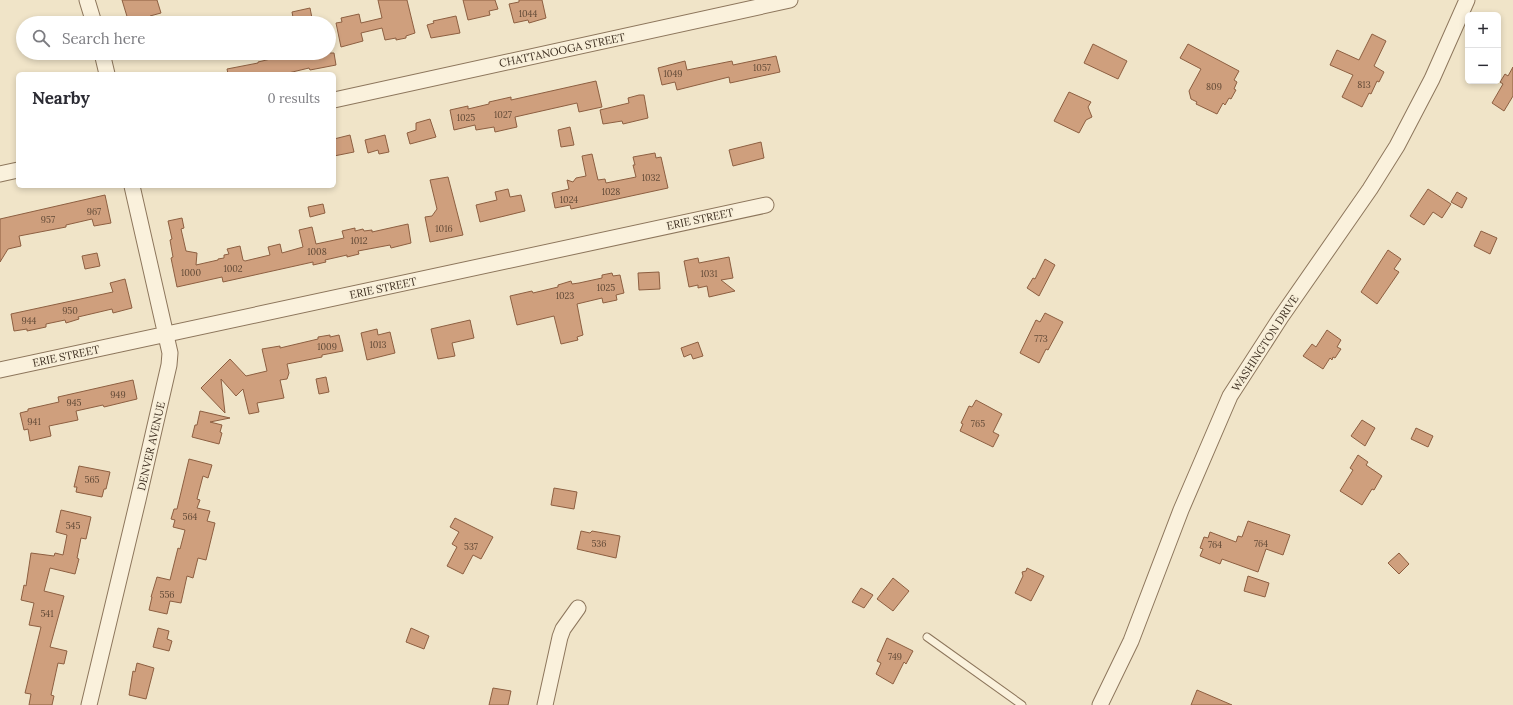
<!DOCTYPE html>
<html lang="en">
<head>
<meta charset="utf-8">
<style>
  body { margin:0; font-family:Lora,serif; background:#f7f7f7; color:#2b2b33 }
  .controls { position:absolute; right:12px; top:12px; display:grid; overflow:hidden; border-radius:6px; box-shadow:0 2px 6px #0003 }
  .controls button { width:36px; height:36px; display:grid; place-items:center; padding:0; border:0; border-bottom:1px solid #e1e1e2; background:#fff; color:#2b2b33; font:20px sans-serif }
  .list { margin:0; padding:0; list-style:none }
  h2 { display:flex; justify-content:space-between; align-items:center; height:52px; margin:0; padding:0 16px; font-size:17px }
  h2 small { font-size:13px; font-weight:400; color:#7c7c81 }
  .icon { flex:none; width:22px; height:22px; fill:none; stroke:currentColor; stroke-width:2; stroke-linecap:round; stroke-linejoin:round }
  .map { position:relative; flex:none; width:1513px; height:705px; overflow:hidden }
  .search { position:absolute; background:#fff; box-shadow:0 2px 6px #0003; left:16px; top:16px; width:320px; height:44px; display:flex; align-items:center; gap:10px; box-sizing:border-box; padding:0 14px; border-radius:22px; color:#7c7c81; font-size:15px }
  .panel { position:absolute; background:#fff; box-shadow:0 2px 6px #0003; left:16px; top:72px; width:320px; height:116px; border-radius:6px }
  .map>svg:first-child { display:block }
  .building { fill:#cf9f7d; stroke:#8d5f41 }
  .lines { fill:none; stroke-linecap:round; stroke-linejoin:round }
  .service-casing { stroke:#8d765c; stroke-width:9 }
  .minor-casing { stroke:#8d765c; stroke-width:17 }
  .service { stroke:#faf1dc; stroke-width:7 }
  .minor { stroke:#faf1dc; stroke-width:15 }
  .labels { text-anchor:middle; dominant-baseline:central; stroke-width:3.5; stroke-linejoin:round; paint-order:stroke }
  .number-label { font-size:9px; fill:#624a37 }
  .street-label { font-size:11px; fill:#3d2e20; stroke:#f7eed8 }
</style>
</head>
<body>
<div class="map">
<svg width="1513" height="705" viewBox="0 0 1513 705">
  <rect width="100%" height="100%" fill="#f0e4c8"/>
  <!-- building -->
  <path class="building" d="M122 0H157L161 13 150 16 152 23H129Z
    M378 0H407L415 33 406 36V38L396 40V38L385 40 382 28 361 33 363 41 341 47 336 23 342 22 341 18 359 14 361 23 382 18Z
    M463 0H495L498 9 489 11 490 15 468 20Z
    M519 0H542L546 18 529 23 528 20 514 23 509 4 519 2Z
    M310 8 313 23H294L292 12Z
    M456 16 460 33 431 38 427 25 434 23 433 21Z
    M1372 34 1386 41 1374 66 1384 72 1379 82 1377 81 1371 94 1369 93 1362 107 1342 97 1353 75 1330 65 1337 50 1359 60Z
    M1093 44 1127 61 1118 79 1084 63Z
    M1188 44 1239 71 1234 80 1237 82 1234 89 1236 90 1231 99 1229 98 1225 105 1223 103 1217 114 1196 104 1197 102 1191 99 1189 91 1201 69 1180 58Z
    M296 53H334L336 65 310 70 309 68 284 74H228L227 69 258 63V62Z
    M776 56 780 72 730 83 729 77 677 90 675 82 662 85 658 68 685 61 687 70 732 61 733 65Z
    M1513 67V96L1504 111 1492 103 1503 84 1500 82 1505 74 1508 76Z
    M596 81 602 107 579 112 577 103 515 117 517 127 495 132 494 127 476 130 475 125 454 130 450 110 468 106V109L489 104V102L511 97V100Z
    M1069 92 1091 102 1088 107 1092 117 1086 120 1079 133 1054 121Z
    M639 95H644L648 118 623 124 622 121 603 124 600 110 629 103 628 98Z
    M430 119 436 137 410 144 407 133 416 130V123Z
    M570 127 574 145 561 147 558 130Z
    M350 135 354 152 334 156V139Z
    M385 135 389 152 379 154 378 150 368 153 365 140Z
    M761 142 764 158 733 166 729 150Z
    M655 153 656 158 661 157 668 188 571 209 570 205 555 208 552 193 569 189 567 180 573 182 576 178 586 176 582 156 592 154 598 180 605 179 606 183 636 177 633 165H635L633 157Z
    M448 177 463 235 430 242 425 217 432 216 437 209 430 180Z
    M508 189 510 197 521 195 525 211 480 222 476 205 497 200 495 192Z
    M1428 189 1451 204 1442 218 1433 212 1424 225 1410 216Z
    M1457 192 1467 198 1462 208 1451 202Z
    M105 195 111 223 94 226 92 219 66 225V227L19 236 21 246 8 249 0 262V219Z
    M323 204 325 213 310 217 308 207Z
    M182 218 184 228 181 229 186 251 197 253 196 265 218 260V259L224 258V255L229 254 227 249 240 246 243 260 245 261 270 255 268 247 280 244 282 253 303 247 299 230 312 227 316 244 344 238 342 231 355 228V231L363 229 364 231 372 230V232L408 224 411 243 391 248 390 245 358 251 359 254 347 257V255L325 260 326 262 313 265V262L223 282 222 277 177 287 171 258 173 257 170 240 172 239 168 221Z
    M1481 231 1497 238 1490 254 1474 246Z
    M1388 250 1401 259 1394 269 1399 272 1377 304 1361 292Z
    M97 253 100 266 85 269 82 256Z
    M729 257 733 278 721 280 735 291 709 297 707 286 698 288V285L689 287 684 261 698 258 699 263Z
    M1045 259 1055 265 1039 296 1027 288 1033 278 1035 279Z
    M659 272 660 289 639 290 638 273Z
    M612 273 613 276 620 275 624 293 616 295 617 300 603 303 602 298 577 304 583 335 577 337 578 340 561 344 554 316 517 325 510 296 532 291 533 293 558 287V285L571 281 572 284 579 283 602 278V275Z
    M125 279 132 308 113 313 112 309 78 317 79 319 66 323 65 320 46 324V327L27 331V329L14 331 11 314 113 292 110 283Z
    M1045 313 1063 322 1048 350 1046 349 1039 363 1020 353 1036 320 1040 322Z
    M470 320 474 338 452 343 455 356 438 359 431 329Z
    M377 329 378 335 390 332 395 353 367 360 361 333Z
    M1327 330 1341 340 1337 347 1341 349 1335 358 1333 357 1332 360 1330 358 1323 369 1303 356 1312 344 1316 347Z
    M330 335V337L339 335 343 351 322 355V357L287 364 289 373 287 379 280 380 284 398 257 403 259 412 249 414 243 389 236 396 221 379 225 413 201 388 230 359 246 376 267 371 262 349 280 346V348L318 339V337Z
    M698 342 703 356 693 359 691 354 684 357 681 348Z
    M326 377 329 392 319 394 316 379Z
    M133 380 137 399 104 407 103 405 76 411 78 420 49 426 51 436 30 441 28 429 24 430 20 413 28 411V409L59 402 58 397Z
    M976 400 1002 414 993 432 999 435 993 447 960 431 963 424 961 423 969 406 972 407Z
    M200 411 230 418 210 422 222 425 220 432 222 433 219 444 192 437 195 425H197Z
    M1362 420 1375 428 1365 446 1351 436Z
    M1416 428 1433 436 1428 447 1411 439Z
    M1358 455 1368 462 1366 465 1382 476 1374 490 1372 489 1362 505 1340 491 1353 470 1350 468Z
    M189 459 212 465 208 478 203 476 197 499 200 500 197 508 210 511 207 521 215 523 206 560 198 558 193 578 187 576 181 603 170 601 167 614 149 610 152 597H151L157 577 170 580 178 548 180 549 185 530 173 527 175 520 171 519 174 509H177Z
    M79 466 110 472 106 489H104L102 497 76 492 77 487H74Z
    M554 488 577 492 574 509 551 505Z
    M61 510 91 517 86 539 81 538 77 558 79 559 75 574 50 568 44 591 64 596 50 647 67 651 64 664 58 663 51 695 54 696 52 705H29L31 694 25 693 41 627 29 625 34 603 21 600 24 585 26 586 31 553 54 556 55 553 63 555 67 535 56 532Z
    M455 518 493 537 481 559 473 555 463 574 447 566 457 547 452 544 459 532 450 527Z
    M1248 521 1290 535 1283 555 1266 549 1258 572 1222 559 1220 564 1200 556 1203 549 1200 548 1204 537 1208 538 1210 532 1236 542 1238 536 1242 537Z
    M581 531 590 533 592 531 620 536 616 558 577 549Z
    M1399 553 1409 564 1399 574 1388 563Z
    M1027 568 1044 576 1031 601 1015 593 1023 576 1022 572 1026 571Z
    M1248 576 1269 583 1265 597 1244 591Z
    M893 578 909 591 893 611 877 599Z
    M861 588 873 595 864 608 852 602Z
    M158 628 169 631 167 639 172 641 169 651 153 647Z
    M411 628 429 636 424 649 406 642Z
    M887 638 913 651 906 664 904 662 893 684 876 674 881 663 877 661Z
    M137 663 154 668 146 699 129 695 133 671 135 672Z
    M493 688 511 691 508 705H489Z
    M1197 690 1232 705H1191Z"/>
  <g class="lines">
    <!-- service casing -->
    <g class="service-casing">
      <path id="service" d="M927 637 1022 705"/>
    </g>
    <!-- minor casing -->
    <g class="minor-casing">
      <path id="minor" d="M87 0 94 23
        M102 53 107 74
        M334 100 790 0
        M0 174 18 170
        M0 370 766 205
        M89 705 138 500 169 365 170 353 132 186
        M545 705 560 637 563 629 578 608
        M1100 705 1131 641 1181 510 1230 396 1281 317 1370 189 1397 146 1432 79 1467 0"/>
    </g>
    <!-- service -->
    <use href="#service" class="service"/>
    <!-- minor -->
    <use href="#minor" class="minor"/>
  </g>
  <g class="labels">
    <!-- number labels -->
    <g class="number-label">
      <text x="528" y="13">1044</text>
      <text x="762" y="67">1057</text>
      <text x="673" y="73">1049</text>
      <text x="1364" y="84">813</text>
      <text x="1214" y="86">809</text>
      <text x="503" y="114">1027</text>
      <text x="466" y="117">1025</text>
      <text x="651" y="177">1032</text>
      <text x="611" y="191">1028</text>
      <text x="569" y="199">1024</text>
      <text x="94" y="211">967</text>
      <text x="48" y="219">957</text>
      <text x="444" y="228">1016</text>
      <text x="359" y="240">1012</text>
      <text x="317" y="251">1008</text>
      <text x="233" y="268">1002</text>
      <text x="191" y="272">1000</text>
      <text x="709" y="273">1031</text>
      <text x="606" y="287">1025</text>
      <text x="565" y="295">1023</text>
      <text x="70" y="310">950</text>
      <text x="29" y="320">944</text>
      <text x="1041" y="338">773</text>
      <text x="378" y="344">1013</text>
      <text x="327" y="346">1009</text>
      <text x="118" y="394">949</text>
      <text x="74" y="402">945</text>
      <text x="34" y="421">941</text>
      <text x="978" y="423">765</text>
      <text x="92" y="479">565</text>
      <text x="190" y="516">564</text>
      <text x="73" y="525">545</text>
      <text x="599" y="543">536</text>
      <text x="1261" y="543">764</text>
      <text x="1215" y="544">764</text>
      <text x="471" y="546">537</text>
      <text x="167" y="594">556</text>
      <text x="47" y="613">541</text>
      <text x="895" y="656">749</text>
    </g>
    <!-- street labels -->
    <g class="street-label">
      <text transform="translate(562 50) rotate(-12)">CHATTANOOGA STREET</text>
      <text transform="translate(700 219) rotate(-12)">ERIE STREET</text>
      <text transform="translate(383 288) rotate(-12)">ERIE STREET</text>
      <text transform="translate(1265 343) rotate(-57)">WASHINGTON DRIVE</text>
      <text transform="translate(66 356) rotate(-12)">ERIE STREET</text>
      <text transform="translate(151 446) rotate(-77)">DENVER AVENUE</text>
    </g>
  </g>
</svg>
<div class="controls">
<button>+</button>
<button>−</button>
</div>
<div class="search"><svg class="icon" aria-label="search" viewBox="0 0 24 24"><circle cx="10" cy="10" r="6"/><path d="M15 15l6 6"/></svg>Search here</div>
<section class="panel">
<h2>Nearby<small>0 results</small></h2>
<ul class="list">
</ul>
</section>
</div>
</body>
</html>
